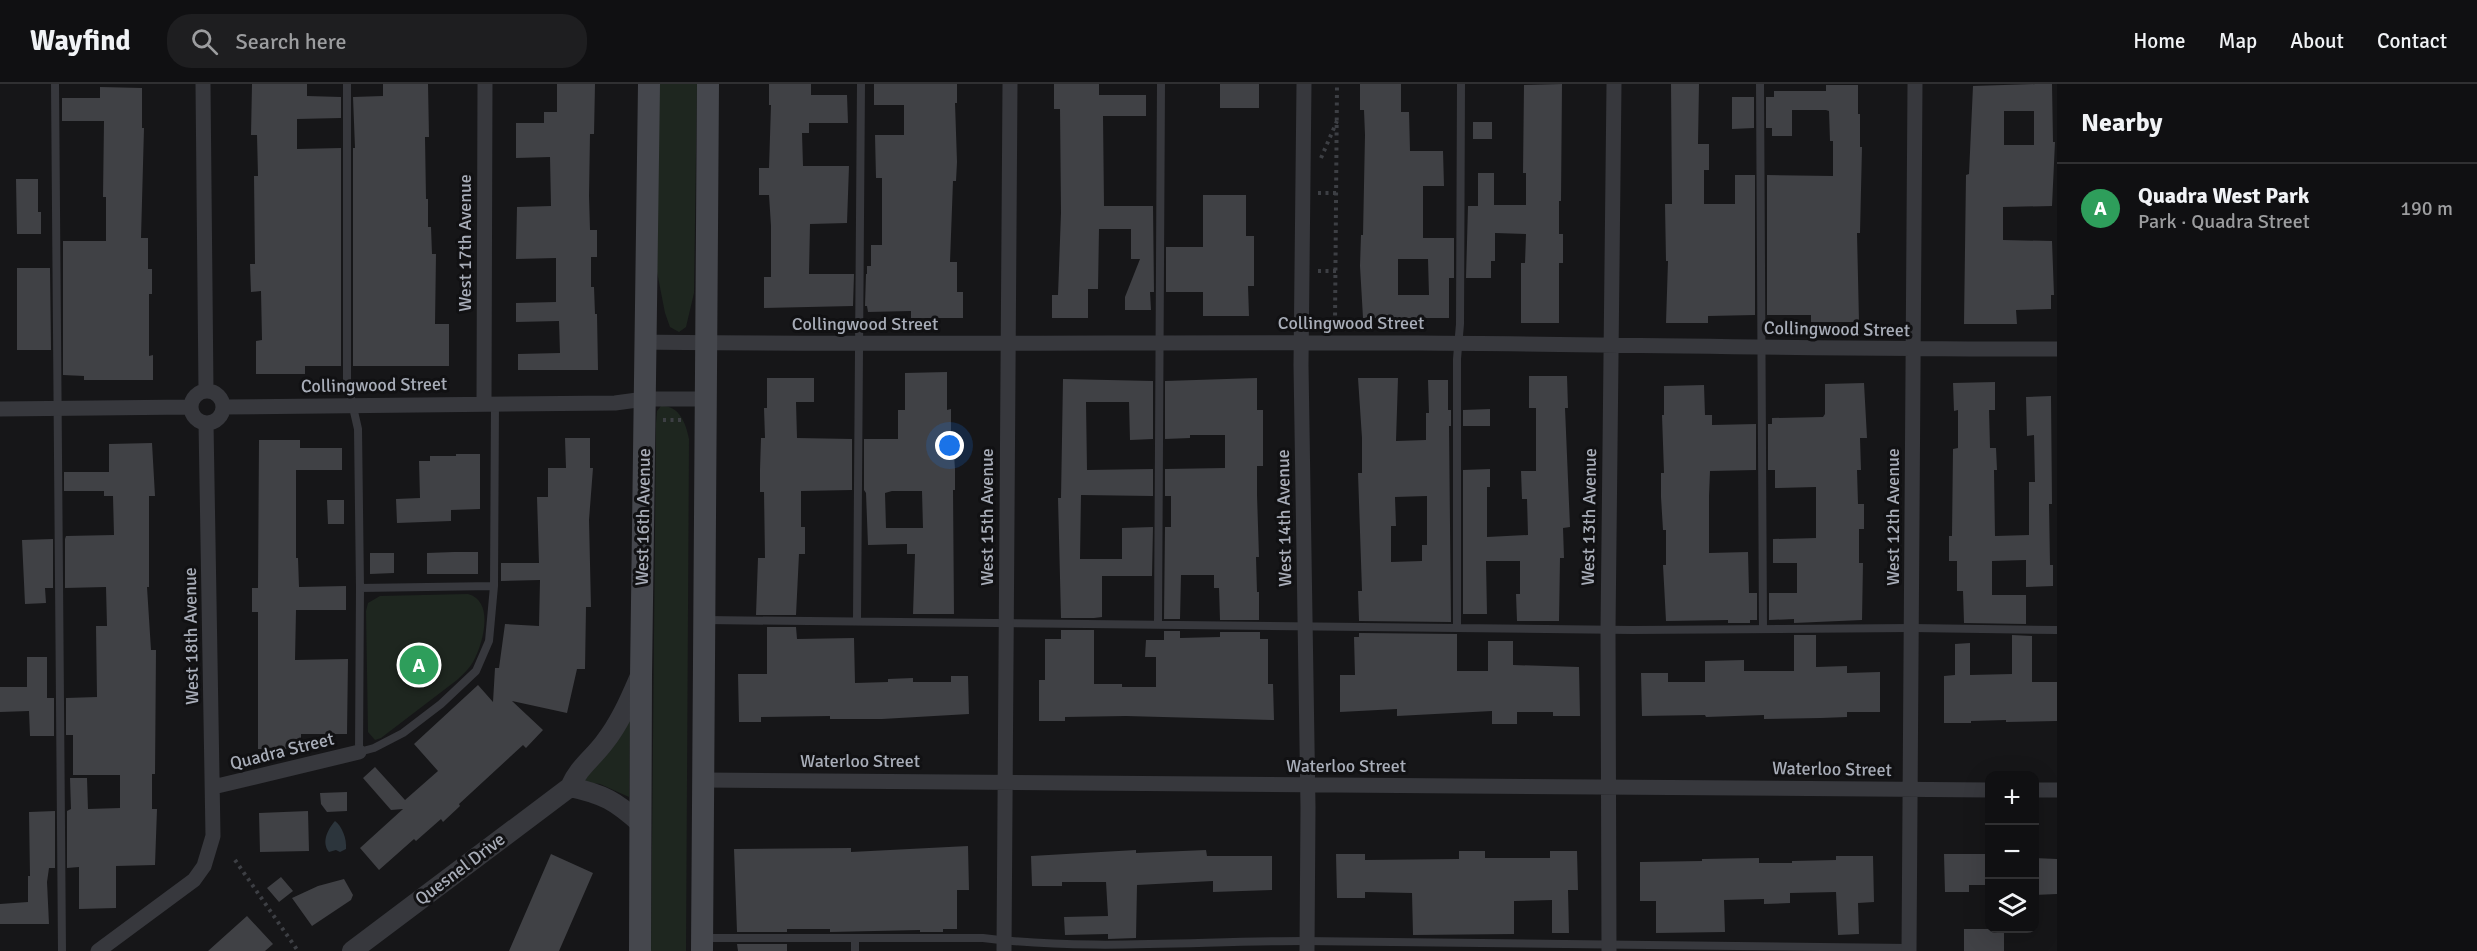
<!DOCTYPE html>
<html lang="en">
<head>
<meta charset="utf-8">
<style>
  body { margin:0; font-family:Signika,sans-serif; background:#1e1e20; color:#f1f3f6 }
  .controls { position:absolute; right:18px; bottom:18px; display:grid; overflow:hidden; border-radius:12px; box-shadow:0 6px 24px #0002 }
  .controls button { width:54px; height:54px; display:grid; place-items:center; padding:0; border:0; border-bottom:2px solid #303032; background:#101012; color:#f1f3f6; font:30px sans-serif }
  .you { position:absolute; left:950px; top:362px; width:21px; height:21px; margin:-15px; border:4px solid #fff; border-radius:50%; background:#1a73e8; box-shadow:0 0 0 9px #1a73e833 }
  .badge { display:grid; place-items:center; width:39px; height:39px; border-radius:50%; background:#f2b134; color:#fff; font-size:20px; font-weight:700 }
  .pin { position:absolute; translate:-50% -50%; border:3px solid #fff; box-shadow:0 2px 6px #0006 }
  .list { margin:0; padding:0; list-style:none }
  h2 { display:flex; justify-content:space-between; align-items:center; height:78px; margin:0; padding:0 24px; font-size:26px }
  h2 small { font-size:20px; font-weight:400; color:#9c9d9f }
  .list li { display:grid; grid-template-columns:39px 1fr auto; gap:18px; align-items:center; box-sizing:border-box; height:90px; padding:0 24px; border-top:2px solid #303032 }
  .list b { display:block; font-size:22px; white-space:nowrap }
  .list p { margin:0; font-size:20px; white-space:nowrap; color:#9c9d9f }
  .list em { font-size:20px; font-style:normal; color:#9c9d9f }
  .icon { flex:none; width:33px; height:33px; fill:none; stroke:currentColor; stroke-width:2; stroke-linecap:round; stroke-linejoin:round }
  .map { position:relative; flex:none; width:2057px; height:867px; overflow:hidden }
  header { display:flex; align-items:center; gap:36px; box-sizing:border-box; height:84px; padding:0 30px; background:#101012; border-bottom:2px solid #303032 }
  header strong { font-size:28px }
  nav { display:flex; gap:33px; margin-inline-start:auto; font-size:21px }
  .search { width:420px; height:54px; background:#1e1e20; display:flex; align-items:center; gap:15px; box-sizing:border-box; padding:0 21px; border-radius:24px; color:#9c9d9f; font-size:22px }
  main { display:flex }
  aside { flex:1; background:#101012 }
  .map>svg:first-child { display:block }
  .green { fill:#1e261f }
  .water { fill:#2c353c }
  .building { fill:#404145; fill-rule:evenodd }
  .lines { fill:none; stroke-linecap:round; stroke-linejoin:round }
  .path { stroke:#3d3f44; stroke-width:4; stroke-dasharray:3 4.5; stroke-linecap:butt }
  .service { stroke:#37383d; stroke-width:8 }
  .minor { stroke:#37383d; stroke-width:15 }
  .tertiary { stroke:#37383d; stroke-width:20 }
  .secondary { stroke:#45474d; stroke-width:22 }
  .labels { text-anchor:middle; dominant-baseline:central; stroke-width:6; stroke-linejoin:round; paint-order:stroke }
  .street-label { font-size:18px; fill:#a8adb8; stroke:#111113 }
</style>
</head>
<body>
<header>
<strong>Wayfind</strong>
<div class="search"><svg class="icon" aria-label="search" viewBox="0 0 24 24"><circle cx="10" cy="10" r="6"/><path d="M15 15l6 6"/></svg>Search here</div>
<nav><a>Home</a><a>Map</a><a>About</a><a>Contact</a></nav>
</header>
<main>
<div class="map">
<svg width="2057" height="867" viewBox="0 0 2057 867">
  <rect width="100%" height="100%" fill="#161618"/>
  <!-- green -->
  <path class="green" d="M658 0H697L694 209 686 243 679 248 670 243 665 229 657 188Z
    M661 322C679 321 686 339 689 355L686 867H651L656 339 657 327Z
    M468 510C495 517 483 560 473 578 469 585 463 590 457 596L381 654 375 656 368 648 366 527 368 519 380 512Z
    M630 636 629 713 600 700 583 698Z"/>
  <!-- water -->
  <path class="water" d="M335 737C342 742 347 755 346 765L340 768 336 766 329 768C321 758 328 745 335 737Z"/>
  <!-- building -->
  <path class="building" d="M252 0H307V12L341 13V34L297 35V65L341 64V282H305V290H256V257L262 256 261 207 251 208 250 180H255L254 92H258L257 51H251Z
    M383 0H428L429 53H425L426 115H428V143H431L432 170H436L435 240H449V282H353V64H355L353 13 383 12Z
    M557 0H595L594 50H590L589 112 590 146H597V173H591V203H594L595 230H597L598 286H518V270L560 269 559 237 516 238V219L556 218V174L516 175 517 123 551 122 550 73 516 74V39H544V28H557Z
    M769 0H811V11H847L848 39H809V49H802L803 82H849L847 139 810 140 809 190H854L853 222 764 224V193H771V142L769 111H759V84H769L771 21H769Z
    M874 0H957V19H955L957 78 956 97H953L950 178H957V208H963V234H911V227L868 228 867 222H865L866 190H867V182H871V161H882V94H876L875 51H904V21H874Z
    M1054 0H1099V11H1146V32H1103L1104 122H1153L1154 208H1150L1151 226H1125V213L1140 175H1131V145H1099L1098 205H1088V234H1052V211H1058L1061 129 1060 25H1054Z
    M1220 0H1259V24H1220Z
    M1360 0H1401V28H1409L1410 67H1443L1444 102H1423V154H1454V194H1449V234H1363L1360 182 1361 151H1363L1365 51 1364 26H1360ZM1398 175H1428L1429 211H1398Z
    M1562 0 1561 117H1559V150H1563V179H1559V239H1521V179H1525L1526 150 1495 149V177H1491V194H1466L1468 122H1478V89H1494V121H1526V89H1523L1524 1Z
    M1671 0H1699L1698 60H1709V86H1704V120H1735V91H1755V231L1708 232V239H1666L1668 177H1666L1665 120H1672Z
    M2036 0H2052L2053 58H2055L2052 122 2003 123V156L2052 157 2054 211H2051V225L2016 226 2017 240H1964L1966 91 1969 90 1973 2ZM2004 27H2034V61H2004Z
    M1826 1H1858V30H1860V63H1862L1860 149H1857L1859 238H1811V231H1767V91L1833 92V57H1830L1829 27 1826 26H1792V52H1772V44H1766V13H1774V7H1826Z
    M100 3 142 4V44H144L141 154H148V185H152V210H149V272L153 271V296H84V292L63 291V157H106V113H103L104 37H62V14H100Z
    M1732 13H1754V44L1732 45Z
    M1473 38H1492V55H1473Z
    M16 95H38V128H41V150H17Z
    M1203 111H1246V152H1254V202H1248L1249 232H1203V208H1166V163H1203Z
    M17 184H50L51 266H17Z
    M947 288V326L951 325V355H953L955 385V406H953L954 530H913L915 470H907V460L868 461 866 409 864 406V355H898V326H905V289ZM892 407H922L923 444H886L885 409Z
    M1529 292H1567L1568 324H1565L1570 443 1563 444 1564 474H1560L1559 537H1517L1516 510H1520V477H1486L1487 530H1463V386L1490 385V403H1487V453L1528 451 1527 415H1522L1521 387H1536V324H1529Z
    M767 294H814V318H796L797 354 852 355V406L801 407V443H805V470H799L796 531H756L758 474H765L764 408H760V386L761 354H765L764 324H767Z
    M1257 294V326H1263V382H1257V411L1259 473H1256L1257 508H1259V536H1220L1219 504H1214V491H1181L1180 535H1164L1165 443H1171V412H1165V385L1225 384V351H1190V354L1165 355V297Z
    M1358 294H1398L1396 357 1426 356V329H1429L1428 296H1448V326H1451V342H1449L1451 538 1359 537 1358 507H1362L1358 389H1362V354ZM1427 412V461H1422V477L1391 478V442H1396L1395 413Z
    M1063 295 1153 297V355L1130 356 1129 318H1086L1087 386 1153 385V412L1081 411 1080 475H1122V444L1153 443 1152 492H1102V533L1094 534H1061L1058 414H1061Z
    M1995 298V326H1989L1990 364H1996L1997 386H1994L1995 452 2029 451V398H2035L2034 351 2027 352 2026 313 2051 312 2052 420H2049L2050 481H2053V502L2026 503V476L1992 477V511H2026V540L1964 539 1963 507H1957V477H1949V452H1952L1953 365 1958 364V326L1954 327 1953 299Z
    M1864 299 1867 354H1860L1861 386H1857L1858 420H1864V445H1859V479H1863L1862 536 1794 539V535L1769 536V509H1797V479H1773V455L1816 454V403L1775 404V386H1768V340H1772V334L1823 333 1825 330V300Z
    M1704 301 1705 331H1712V341L1756 340V386L1710 387 1709 412V469L1748 468 1749 509H1757V536H1750V539H1728V536L1666 537 1663 481H1666V446H1663L1661 413V389H1664L1662 331H1664V302Z
    M1490 325V342H1463V326Z
    M565 354H590V384H593L589 436 591 523H586L585 585H577L567 629 512 617 543 646 526 664 523 661 459 720 460 722 443 738 441 735 416 757 414 755 379 786 360 764 403 725 391 726 363 694 375 683 405 716 438 687 414 660 478 601 493 618 495 584H499L505 540 539 542 540 496 501 497V479H539L537 413H548V384H566Z
    M259 356H300V364H342V386H296V474H298L299 503 346 502V526H296L295 576 348 575 347 650H301V665H258V528H252V504H258Z
    M152 359 155 412H149V503H147L151 566H156L155 690H152V725H157L155 781 116 782V824L79 825V783L67 784V727L71 725 70 694H87L88 725 120 724V691H73V651H66V614L97 613 96 542H107L106 503 65 504V455L66 452 114 451 113 412H104V407H64V388H109V360Z
    M456 370H480V425L451 426V437L397 439 396 415 420 414 419 377H430V372H456Z
    M327 416H344V440H328Z
    M53 455V504H45L46 519 25 520 22 456Z
    M454 468H478V490H427V469Z
    M370 469H394V489L370 490Z
    M767 543H796L797 555 854 554 855 599 888 598V595L913 594V598H951V592H968L969 630 882 635H830V632L761 633V638H739L738 590H767Z
    M1061 546H1094V600H1122V603H1156V573H1145L1146 556H1164V547H1180V554L1220 553V548H1260V555H1268V600H1273L1274 636 1126 632 1065 633V637H1039V596H1045V555H1061Z
    M1359 549 1457 550V587H1488V557H1513V581L1579 583 1580 632H1553V628H1517V640H1492V627L1397 632V625L1340 628V591H1355L1354 553H1359Z
    M1794 551H1816V583L1847 582V589L1880 588V628H1847V633L1821 634 1764 635V631L1706 633 1705 631 1642 632 1641 589H1668V598H1705V577L1744 576V587H1794Z
    M2012 551 2032 552V598H2057V637L2006 638V636L1971 637V639H1944V592L1955 591V560L1970 559V591L2012 590Z
    M27 573H47V614H54V652H30L29 627 0 628V603H27Z
    M347 708V727L327 728 321 720 320 709Z
    M55 727V784H49L47 798 49 840H0V820L28 818V792H30L29 728Z
    M308 727 309 767 260 768 259 729Z
    M968 762 969 806H957V845H943V848H920V846L830 848V845H787V848H737L734 765 851 764V768Z
    M1136 766V769L1206 766 1207 772H1272V806L1213 808V797L1137 801 1136 854 1108 855V850L1065 851 1064 833 1108 832 1106 798H1062V802H1032L1031 772Z
    M1459 767H1485V774H1550V767H1577L1578 806H1568L1569 849H1552V816L1514 817V850L1413 851 1412 809 1365 808V814H1337L1336 770H1365V776L1459 775Z
    M551 770 593 789 559 867H509Z
    M1944 770H1989V801H1969V808H1945Z
    M1836 772H1873L1874 818 1858 819 1859 850 1838 851 1836 808 1790 809V819L1764 820V815L1724 816 1725 848 1656 849V817H1640V778L1702 777V775L1759 774V779H1792V777L1836 776Z
    M2034 774 2057 775V810L2034 811Z
    M281 793 293 807 279 818 267 804Z
    M344 795 353 811 351 816 312 842 292 814 318 802Z
    M247 832 273 860 265 867H208Z
    M1964 845H2004V867H1964Z
    M737 860H787V867H738Z"/>
  <g class="lines">
    <!-- path -->
    <path class="path" d="M1321 74 1337 37
      M1318 109H1336
      M1318 187H1336
      M1335 239 1337 0
      M663 336H683
      M235 776 298 867"/>
    <!-- service -->
    <path class="service" d="M55 0 62 867
      M347 0V297L358 345 360 504 359 668 374 664 403 649 441 620 476 587 489 557 494 502 495 319
      M1760 0 1763 545
      M360 504 494 502
      M706 536 1632 546 1912 544 2057 546
      M857 536 861 0
      M1158 540 1161 0
      M1457 543V275L1460 240 1461 0
      M703 854H983C1088 867 1197 857 1303 857 1505 858 1707 863 1909 864
      M855 867V855"/>
    <!-- minor -->
    <path class="minor" d="M203 0 206 307
      M1304 0 1301 281 1308 723 1307 867
      M645 258C903 261 1161 258 1418 259 1631 260 1844 266 2057 265
      M191 323a16 16 0 1 1 32 0a16 16 0 1 1-32 0Z
      M484 319 485 0
      M223 323 615 319 645 315H705
      M0 325 191 323
      M703 696 1990 706
      M213 703 359 668
      M2034 706H2057
      M98 867 194 796 204 782 213 752 206 339
      M1004 867 1010 0
      M1609 867 1608 546 1614 0
      M1909 867 1915 0"/>
    <!-- tertiary -->
    <path class="tertiary" d="M570 703C603 710 616 717 641 740
      M352 867 570 703C579 683 591 676 604 659 620 639 630 615 640 592"/>
    <!-- secondary -->
    <path class="secondary" d="M640 867 641 592 649 0
      M702 867 708 0"/>
  </g>
  <g class="labels">
    <!-- street labels -->
    <g class="street-label">
      <text transform="translate(465 159) rotate(-90)">West 17th Avenue</text>
      <text x="1351" y="239">Collingwood Street</text>
      <text x="865" y="240">Collingwood Street</text>
      <text transform="translate(1837 245) rotate(1)">Collingwood Street</text>
      <text transform="translate(374 301) rotate(-1)">Collingwood Street</text>
      <text transform="translate(643 433) rotate(-89)">West 16th Avenue</text>
      <text transform="translate(987 433) rotate(-90)">West 15th Avenue</text>
      <text transform="translate(1589 433) rotate(-89)">West 13th Avenue</text>
      <text transform="translate(1893 433) rotate(-90)">West 12th Avenue</text>
      <text transform="translate(1284 434) rotate(-91)">West 14th Avenue</text>
      <text transform="translate(191 552) rotate(-91)">West 18th Avenue</text>
      <text transform="translate(282 667) rotate(-14)">Quadra Street</text>
      <text x="860" y="677">Waterloo Street</text>
      <text x="1346" y="682">Waterloo Street</text>
      <text transform="translate(1832 685) rotate(1)">Waterloo Street</text>
      <text transform="translate(460 785) rotate(-37)">Quesnel Drive</text>
    </g>
  </g>
</svg>
<div class="controls">
<button>+</button>
<button>−</button>
<button><svg class="icon" aria-label="layers" viewBox="0 0 24 24"><path d="M12 4l9 5-9 5-9-5zM3 14l9 5 9-5"/></svg></button>
</div>
<div class="you"></div>
<div class="pin badge" style="left:419px;top:581px;background:#2e9e5b">A</div>
</div>
<aside>
<h2>Nearby<small></small></h2>
<ul class="list">
<li><span class="badge" style="background:#2e9e5b">A</span><div><b>Quadra West Park</b><p>Park · Quadra Street</p></div><em>190 m</em></li>
</ul>
</aside>
</main>
</body>
</html>
